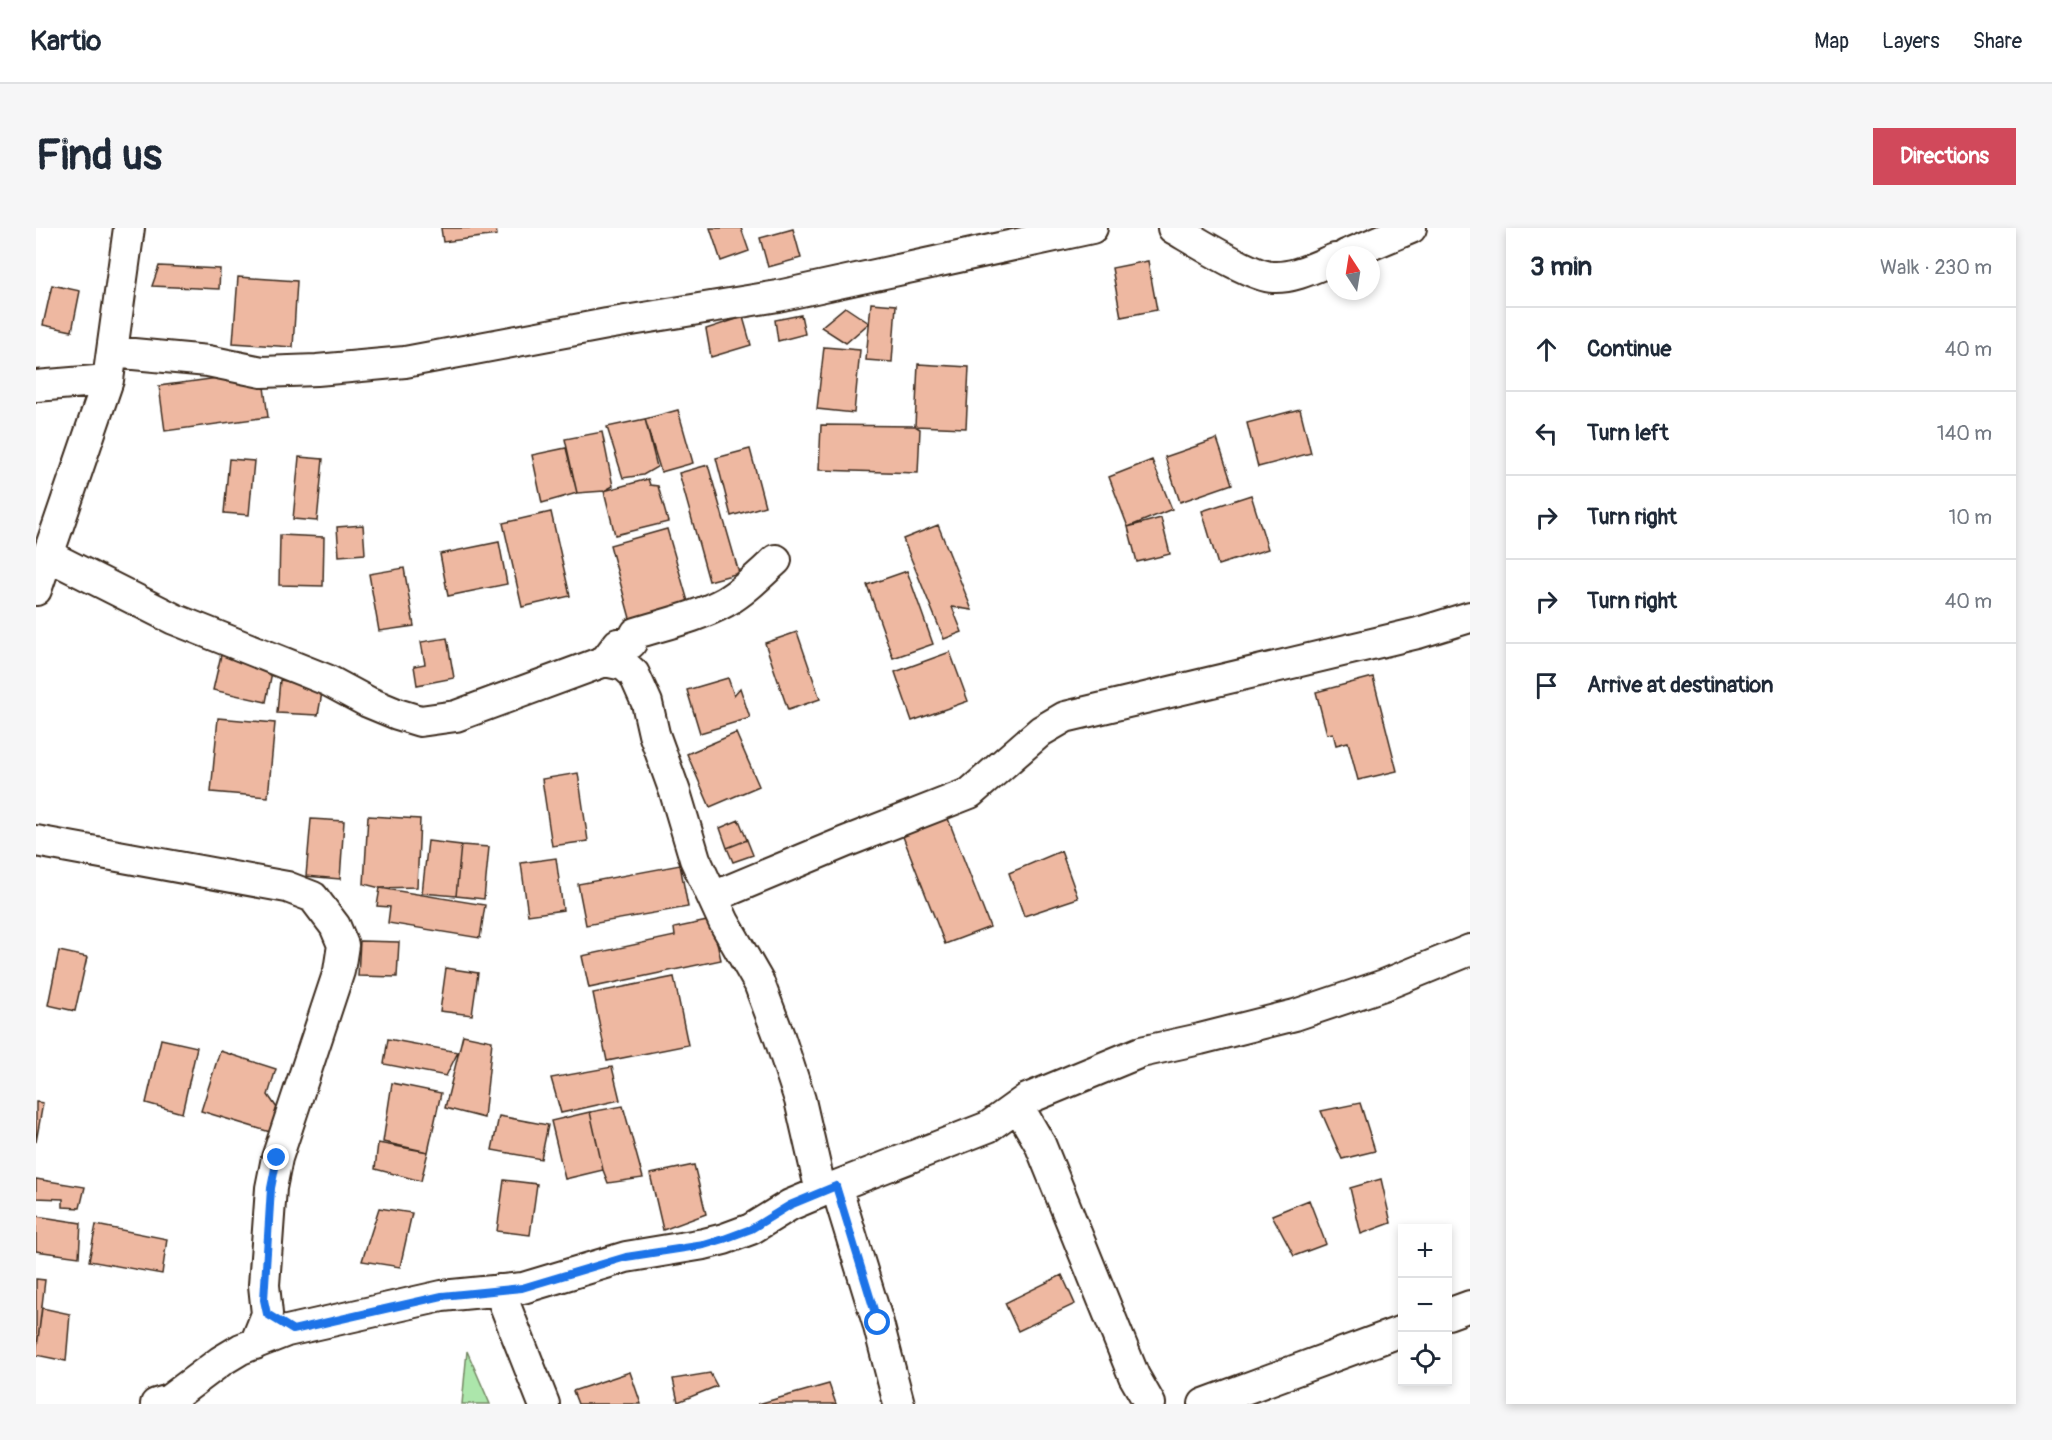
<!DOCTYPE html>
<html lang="en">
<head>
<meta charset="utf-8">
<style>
  body { margin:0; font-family:Pangolin,sans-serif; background:#f6f6f7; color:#1f2937 }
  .controls { position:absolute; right:18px; bottom:18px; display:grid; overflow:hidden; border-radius:0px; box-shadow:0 3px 9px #0003 }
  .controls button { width:54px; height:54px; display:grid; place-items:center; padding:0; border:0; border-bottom:2px solid #e0e1e3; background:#fff; color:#1f2937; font:30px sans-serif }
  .compass { position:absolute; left:1290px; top:18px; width:54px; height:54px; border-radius:50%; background:#fff; box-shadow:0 3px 9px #0003; rotate:348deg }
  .stop { position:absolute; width:18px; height:18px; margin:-14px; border:4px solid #1a73e8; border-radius:50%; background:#fff }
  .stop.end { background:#1a73e8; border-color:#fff; box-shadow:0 2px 6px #0008 }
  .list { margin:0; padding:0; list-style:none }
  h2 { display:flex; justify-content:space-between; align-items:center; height:78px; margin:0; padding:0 24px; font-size:26px }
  h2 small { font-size:20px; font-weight:400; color:#747a83 }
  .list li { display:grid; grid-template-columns:39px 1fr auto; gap:18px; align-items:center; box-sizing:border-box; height:84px; padding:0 24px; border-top:2px solid #e0e1e3 }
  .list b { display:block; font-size:22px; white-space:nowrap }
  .list em { font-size:20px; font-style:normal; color:#747a83 }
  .icon { flex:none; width:33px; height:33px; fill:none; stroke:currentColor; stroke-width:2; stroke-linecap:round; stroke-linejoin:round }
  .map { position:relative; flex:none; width:1434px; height:1176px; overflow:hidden; border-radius:0px }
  header { display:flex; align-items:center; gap:36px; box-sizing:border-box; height:84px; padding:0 30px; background:#fff; border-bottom:2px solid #e0e1e3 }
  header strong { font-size:28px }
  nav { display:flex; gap:33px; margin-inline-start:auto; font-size:21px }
  .intro { display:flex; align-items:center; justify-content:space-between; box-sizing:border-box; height:144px; padding:0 36px }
  h1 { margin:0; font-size:42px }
  .button { padding:15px 27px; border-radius:0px; background:#d1495b; color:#fff; font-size:21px; font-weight:700 }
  main { display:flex; gap:36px; padding:0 36px }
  aside { flex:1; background:#fff; border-radius:0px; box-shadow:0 3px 9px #0003 }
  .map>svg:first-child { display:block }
  .green { fill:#ace6ab; stroke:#748864; stroke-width:1.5 }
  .building { fill:#eeb8a1; stroke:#3b2a1e; stroke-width:1.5 }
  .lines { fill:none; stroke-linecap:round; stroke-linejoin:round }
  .minor-casing { stroke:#3b2a1e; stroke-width:34 }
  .minor { stroke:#fff; stroke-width:30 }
  .route { stroke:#1a73e8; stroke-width:8 }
</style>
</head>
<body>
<header>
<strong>Kartio</strong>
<nav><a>Map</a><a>Layers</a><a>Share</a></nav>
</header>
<div class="intro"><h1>Find us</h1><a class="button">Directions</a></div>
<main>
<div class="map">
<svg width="1434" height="1176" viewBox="0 0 1434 1176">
  <rect width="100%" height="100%" fill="#fff"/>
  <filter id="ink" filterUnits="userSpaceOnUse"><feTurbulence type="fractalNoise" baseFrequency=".0167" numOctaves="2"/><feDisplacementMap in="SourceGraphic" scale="12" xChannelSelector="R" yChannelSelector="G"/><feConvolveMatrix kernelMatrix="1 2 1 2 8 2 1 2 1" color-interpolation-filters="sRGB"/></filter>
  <g filter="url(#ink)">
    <!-- green -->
    <path class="green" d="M431 1123 454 1176H426Z"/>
    <!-- building -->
    <path class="building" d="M405 0H460L461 7 407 14Z
      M674 0H705L713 23 685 33Z
      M757 1 765 30 732 39 724 10Z
      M1112 33 1121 82 1085 89 1076 40Z
      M123 38 184 41 183 61 116 58Z
      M202 49 261 53 257 119 197 115Z
      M16 57 44 63 36 103 7 97Z
      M835 75 860 77 856 134 830 132Z
      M809 79 833 95 810 115 785 99Z
      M765 87 769 106 742 113 739 92Z
      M707 89 715 117 675 129 670 101Z
      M788 119 824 122 818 185 781 181Z
      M882 136 933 139 930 200 879 198Z
      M226 144 232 189 129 203 123 158Z
      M1264 181 1275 225 1222 239 1211 195Z
      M642 182 657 235 625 244 609 191Z
      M609 191 621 239 607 247 587 250 571 199Z
      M785 197 879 198 884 201 882 245 783 242Z
      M566 204 577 258 568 263 541 265 529 211Z
      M1181 211 1196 256 1144 274 1129 229Z
      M530 220 541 265 506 275 496 227Z
      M714 221 729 278 695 288 680 230Z
      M263 229 287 231 281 293 257 291Z
      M193 231 218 233 213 287 188 285Z
      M1116 232 1136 281 1092 299 1073 249Z
      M672 237 703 345 673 353 643 245Z
      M612 251 614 257 622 258 632 294 579 307 568 263Z
      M1215 267 1232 321 1182 337 1166 283Z
      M515 284 534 368 486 379 467 295Z
      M1125 290 1134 326 1101 334 1092 299Z
      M327 297 329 326 303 328 301 299Z
      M902 297 936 382 916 379 926 404 908 411 867 311Z
      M631 301 653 377 595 394 574 317Z
      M244 307 288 309 287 358 243 357Z
      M463 314 471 356 412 368 404 326Z
      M368 340 378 398 343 403 333 346Z
      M871 343 897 416 857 430 831 357Z
      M761 404 784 471 752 482 729 415Z
      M411 410 418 450 381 457 378 438 389 436 385 414Z
      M914 424 932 473 876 493 859 444Z
      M185 427 237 439 230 474 177 462Z
      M1337 449 1361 543 1322 552 1312 514 1300 517 1297 505 1291 506 1280 464Z
      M692 450 698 467 704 460 714 490 664 505 651 462Z
      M244 452 287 459 282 487 241 485Z
      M182 490 239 495 232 569 175 564Z
      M700 505 723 558 674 579 651 526Z
      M542 545 552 613 516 618 506 551Z
      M332 588 384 591 381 659 344 660 328 656Z
      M911 588 954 699 909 716 866 606Z
      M275 591 308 593 304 651 270 648Z
      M703 592 711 612 691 620 684 600Z
      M711 612 717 627 697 634 691 620Z
      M392 613 425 617 420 668 386 665Z
      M425 617 453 619 448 671 420 668Z
      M1025 623 1042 670 988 688 973 645Z
      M520 630 527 682 492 687 485 635Z
      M644 637 652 679 550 697 542 656Z
      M344 660 449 677 444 710 352 695 354 679 341 678Z
      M676 692 685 732 553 760 546 728 639 708 638 700Z
      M324 713 363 714 361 749 322 748Z
      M23 723 51 729 39 783 12 777Z
      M410 740 442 745 436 787 404 783Z
      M638 749 652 817 571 833 557 765Z
      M427 807 456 813 448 890 409 880Z
      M125 811 161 819 146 885 110 875Z
      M352 811 422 824 410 848 348 836Z
      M184 823 240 841 232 867 241 880 234 904 165 883Z
      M576 839 584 872 525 885 515 850Z
      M356 855 405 865 392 924 347 914Z
      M0 874 7 875 0 914Z
      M1324 875 1339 923 1306 931 1285 883Z
      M587 878 607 950 572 955 567 942 554 884Z
      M554 884 567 942 529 951 515 893Z
      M463 888 512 897 505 931 456 922Z
      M342 915 392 924 385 953 339 941Z
      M658 937 670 986 627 1002 614 946Z
      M0 951 49 959 44 980 27 979V971L0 970Z
      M1345 951 1355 995 1325 1006 1314 960Z
      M468 952 501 956 494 1007 461 1003Z
      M1273 972 1290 1016 1258 1028 1236 987Z
      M343 980 376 985 364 1039 326 1033Z
      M0 988 45 995 43 1029 0 1023Z
      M60 997 131 1011 126 1046 53 1033Z
      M1026 1047 1039 1076 982 1103 969 1075Z
      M0 1051 9 1052 0 1128Z
      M6 1080 34 1086 30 1133 0 1127Z
      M594 1144 605 1176H542L537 1163Z
      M674 1145 681 1158 642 1174 637 1151Z
      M793 1156 800 1176H722Z"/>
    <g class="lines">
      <!-- minor casing -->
      <g class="minor-casing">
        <path id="minor" d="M1137 0C1158 12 1216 49 1237 49 1258 50 1279 39 1299 31
          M1310 27 1375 0
          M76 124 172 133 226 144 281 142 369 134 571 96 742 68 1056 0
          M0 158 72 152
          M11 327 138 391 291 452 332 474 361 486 384 493 420 488 569 433 582 416 595 415 600 405C629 396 662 389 689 374 708 363 724 347 740 332
          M0 362 72 152 93 0
          M569 433 588 437 598 446 611 475 618 506 639 564 659 631 688 694 723 755 743 808 764 872 785 964
          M0 613 251 659 277 669 299 698 307 717 303 743 241 930 235 960 228 1057 231 1086 219 1116
          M677 669 809 614 934 565 1005 503 1029 489 1382 405 1434 389
          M982 878 1004 916 1098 1148 1114 1176
          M800 958 842 1095 863 1176
          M463 1062 508 1176
          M1412 1086 1434 1078
          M120 1176 133 1172 185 1133 205 1121 251 1103 406 1068 487 1060 590 1029 668 1016 688 1011 715 1001 754 977 785 964 952 899 991 871 1105 824 1164 811 1259 787 1348 757 1434 722
          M1168 1176 1366 1103"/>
      </g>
      <!-- minor -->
      <use href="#minor" class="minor"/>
    </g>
  </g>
  <g class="lines" filter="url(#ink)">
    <!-- route -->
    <path class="route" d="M241 930 235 960 228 1072 231 1086 257 1102 406 1068 486 1060 590 1029 668 1017 688 1011 715 1001 754 977 800 958 842 1095"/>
  </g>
</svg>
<div class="controls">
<button>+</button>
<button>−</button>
<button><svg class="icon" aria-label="locate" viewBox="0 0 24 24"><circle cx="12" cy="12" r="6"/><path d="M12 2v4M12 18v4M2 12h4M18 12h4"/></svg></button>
</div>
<svg class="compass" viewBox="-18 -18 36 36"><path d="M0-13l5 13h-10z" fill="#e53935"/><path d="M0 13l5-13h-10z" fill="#747a83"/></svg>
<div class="stop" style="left:842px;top:1095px"></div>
<div class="stop end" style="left:241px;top:930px"></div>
</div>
<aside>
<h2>3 min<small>Walk · 230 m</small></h2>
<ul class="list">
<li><svg class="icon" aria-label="ahead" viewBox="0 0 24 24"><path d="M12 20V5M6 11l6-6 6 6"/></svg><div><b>Continue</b></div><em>40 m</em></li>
<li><svg class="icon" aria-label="left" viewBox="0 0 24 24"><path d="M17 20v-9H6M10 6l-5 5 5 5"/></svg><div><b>Turn left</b></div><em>140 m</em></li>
<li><svg class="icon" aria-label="right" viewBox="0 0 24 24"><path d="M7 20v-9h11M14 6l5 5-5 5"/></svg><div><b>Turn right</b></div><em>10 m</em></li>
<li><svg class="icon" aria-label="right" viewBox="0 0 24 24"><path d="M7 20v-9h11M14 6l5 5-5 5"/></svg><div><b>Turn right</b></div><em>40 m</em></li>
<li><svg class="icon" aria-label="arrive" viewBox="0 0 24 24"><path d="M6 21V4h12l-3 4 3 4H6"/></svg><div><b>Arrive at destination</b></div></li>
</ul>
</aside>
</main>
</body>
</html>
